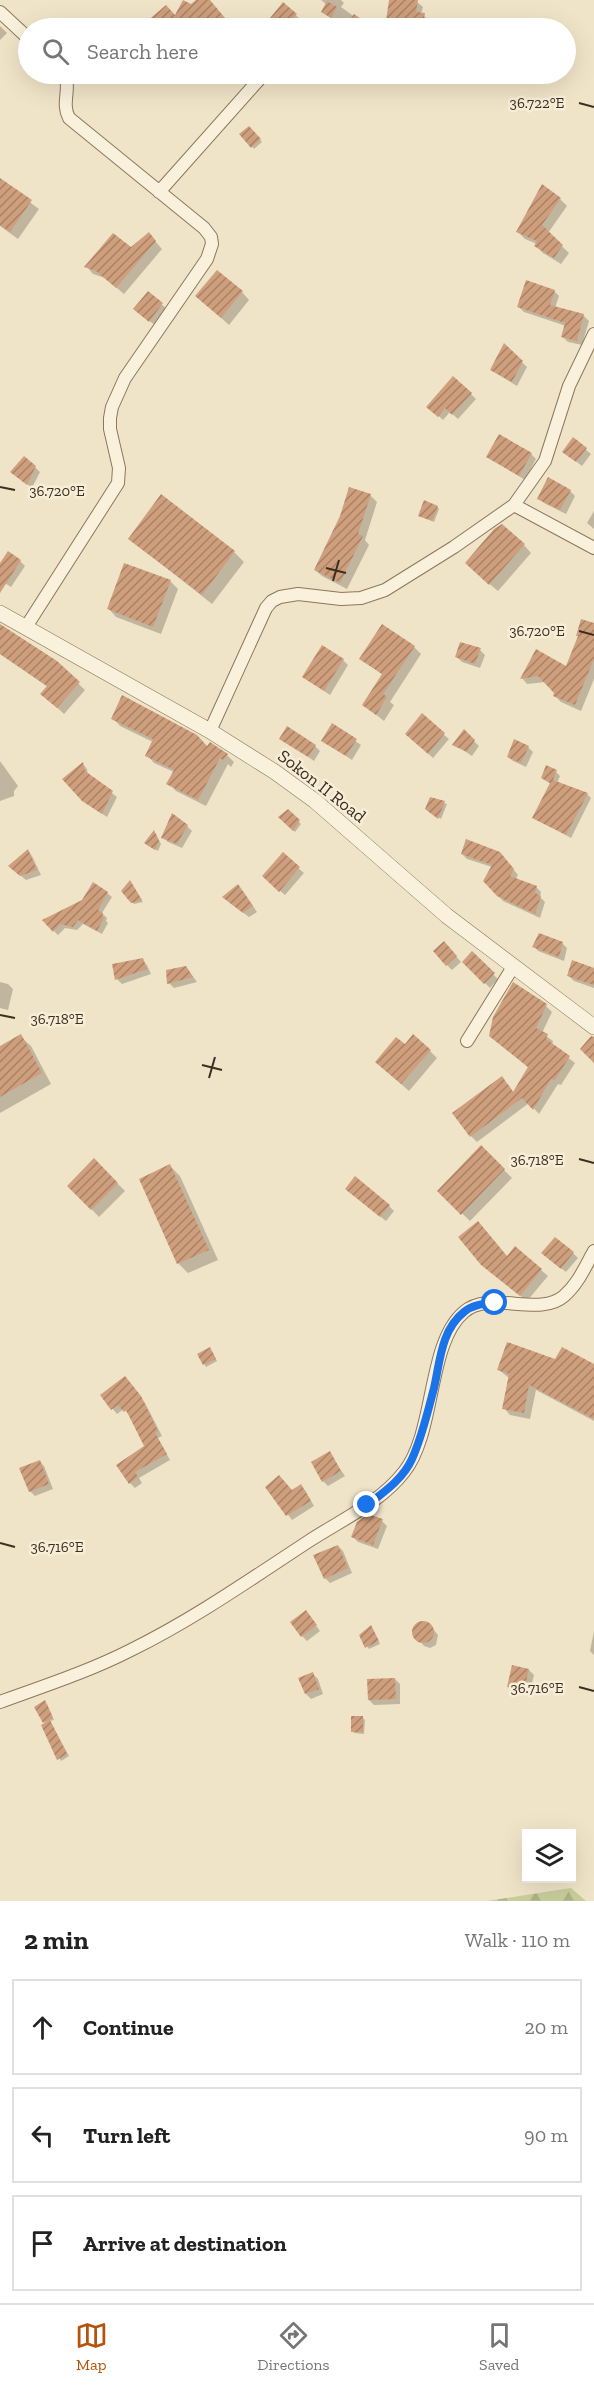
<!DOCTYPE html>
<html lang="en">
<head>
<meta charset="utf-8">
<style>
  body { margin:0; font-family:"Zilla Slab",serif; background:#f2f2f2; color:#222 }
  .controls { position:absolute; right:18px; bottom:18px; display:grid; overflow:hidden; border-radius:0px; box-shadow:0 6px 24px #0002 }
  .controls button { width:54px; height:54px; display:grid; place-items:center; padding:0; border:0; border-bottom:2px solid #e0e0e0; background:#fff; color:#222; font:30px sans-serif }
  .stop { position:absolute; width:18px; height:18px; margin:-14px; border:4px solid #1a73e8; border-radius:50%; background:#fff }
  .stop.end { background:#1a73e8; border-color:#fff; box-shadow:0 2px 6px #0008 }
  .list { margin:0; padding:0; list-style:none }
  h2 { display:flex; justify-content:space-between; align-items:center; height:78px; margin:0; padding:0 24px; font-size:26px }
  h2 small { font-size:20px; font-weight:400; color:#767676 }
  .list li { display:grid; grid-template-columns:39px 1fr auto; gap:18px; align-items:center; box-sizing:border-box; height:96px; margin:0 12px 12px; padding:0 12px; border:2px solid #e0e0e0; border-radius:0px }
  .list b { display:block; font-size:22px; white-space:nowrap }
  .list em { font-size:20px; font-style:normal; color:#767676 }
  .icon { flex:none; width:33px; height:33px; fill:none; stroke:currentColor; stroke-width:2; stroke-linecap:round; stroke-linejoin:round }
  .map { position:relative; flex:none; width:594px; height:1901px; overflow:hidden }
  .search { position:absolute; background:#fff; box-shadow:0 6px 24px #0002; left:18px; right:18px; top:18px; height:66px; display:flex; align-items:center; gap:15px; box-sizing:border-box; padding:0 21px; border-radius:33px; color:#767676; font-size:22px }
  .sheet { height:402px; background:#fff }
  nav { display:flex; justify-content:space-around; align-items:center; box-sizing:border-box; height:84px; border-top:2px solid #e0e0e0; background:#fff; font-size:16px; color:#767676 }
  nav a { display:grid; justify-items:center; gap:3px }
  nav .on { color:#b45309 }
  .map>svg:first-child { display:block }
  .forest { fill:url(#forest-firs) }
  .shadow { fill:#0003 }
  .building { fill:url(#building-hatch) }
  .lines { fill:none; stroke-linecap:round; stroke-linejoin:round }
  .minor-casing { stroke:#8d765c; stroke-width:14 }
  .tertiary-casing { stroke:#8d765c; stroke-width:16 }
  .minor { stroke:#faf1dc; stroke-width:12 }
  .tertiary { stroke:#faf1dc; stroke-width:15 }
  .route { stroke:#1a73e8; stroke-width:8 }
  .ticks { fill:none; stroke:#3d2e20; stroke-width:2 }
  .labels { text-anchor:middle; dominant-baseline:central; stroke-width:5; stroke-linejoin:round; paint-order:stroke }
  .street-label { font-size:18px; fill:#3d2e20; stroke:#f7eed8 }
  .ticks-label { font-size:15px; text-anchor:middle; fill:#3d2e20; stroke:#f7eed8; stroke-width:5; stroke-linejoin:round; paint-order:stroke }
</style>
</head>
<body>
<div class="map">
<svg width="594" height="1901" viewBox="0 0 594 1901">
  <defs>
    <pattern id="forest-firs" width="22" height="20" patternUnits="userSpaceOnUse" patternTransform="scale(1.5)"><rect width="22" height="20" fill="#c9cf9b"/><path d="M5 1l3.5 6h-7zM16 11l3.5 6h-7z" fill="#aeb285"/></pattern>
    <pattern id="building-hatch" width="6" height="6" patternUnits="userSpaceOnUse" patternTransform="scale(1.5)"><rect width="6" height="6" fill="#cf9f7d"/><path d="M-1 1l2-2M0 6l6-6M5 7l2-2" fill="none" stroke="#a98266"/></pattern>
  </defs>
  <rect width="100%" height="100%" fill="#f0e4c8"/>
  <!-- forest -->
  <path class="forest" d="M571 1888 586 1901H487Z"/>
  <!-- shadow -->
  <path class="shadow" d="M198 0H208L227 22 220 28H153L150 26 176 18Z
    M321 0H341L344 3 341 7 367 26 365 28H353L337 18 335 21 323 12 327 5Z
    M391 0 417 2 423 7 421 14 429 20 428 28 392 26 387 21Z
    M283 4 300 19 291 28H264Z
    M0 26 7 33 0 40Z
    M249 128 262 142 254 149 242 135Z
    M4 183 39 209 18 239 0 226V189Z
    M560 199 567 206 548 233 569 253 561 264 543 253 536 246 537 244 525 239 518 232Z
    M155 241 162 249 124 294 105 278 93 274 87 267Z
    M554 291 559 296 555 308 584 316 589 321 582 345 568 342 563 337 566 326 524 312 519 307Z
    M242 292 249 300 229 325 197 296Z
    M148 293 167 309 155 325 140 314Z
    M504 345 527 367 517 386 491 370Z
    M471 394 476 399 458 419 450 412 443 420 428 406Z
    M573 439 591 454 582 466 569 456Z
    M531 454 536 459 525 480 488 457Z
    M35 467 40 472 32 488 17 476Z
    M570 491 575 496 566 514 544 503 539 498Z
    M370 495 377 502 365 540 369 545 347 589 322 576 315 570Z
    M437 507 439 509 434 522 420 515Z
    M594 511V529L587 523Z
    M130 539 234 552 244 562 212 604Z
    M524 545 531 553 498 591 474 571Z
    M20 561 25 566 11 587 0 580V566Z
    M170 581 178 589 161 634 116 617 109 609Z
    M0 625 56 662 85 690 64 714 49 700 48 687 0 654Z
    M594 625V679L581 711 561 702 555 696 556 693 546 682 527 684 522 678 566 668Z
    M414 647 421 654 390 702 394 705 384 721 364 705 383 675 361 658Z
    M480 650 485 655 480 668 462 662 457 657Z
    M343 660 348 665 330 695 303 677Z
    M422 716 449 739 433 758 412 739Z
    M113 718 227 755 234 762 231 767 228 764 206 806 176 791 168 783 174 772 154 763 147 755 153 742 120 726Z
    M333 725 361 745 352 760 323 741Z
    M464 732 479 746 472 756 454 744Z
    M281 738 315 746 320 751 314 761Z
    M528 747 533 752 526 767 513 761 508 757Z
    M0 761 18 786 14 791V796L0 801Z
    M83 764 87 769 88 775 117 797 107 817 89 805Z
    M556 772 560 776 557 783 587 794 591 798 571 838 534 817 551 784 542 778Z
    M431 799 447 804 441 819 429 811Z
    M288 811 301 824 295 832 280 818Z
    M187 826 192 831 182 848 168 842 163 837Z
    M156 834 161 844 158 851 147 845Z
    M28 851 32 856 41 875 26 880 15 871Z
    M462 854 505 859 518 875 515 880 536 887 541 892 540 897 545 902 540 918 503 901 485 881 492 867 467 859Z
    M283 855 304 873 285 895 269 881Z
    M131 884 143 902 134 904 123 891Z
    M243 891 257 912 249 917 229 902Z
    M107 893 112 897 102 913 107 918 106 921 108 923 102 934 83 924 77 930 65 928 58 935 44 921Z
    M562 943 567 948 564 961 538 951 534 946Z
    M449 948 461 962 452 970 447 965Z
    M472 954 498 979 490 988 464 962Z
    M142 960 147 965 151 974 122 984 117 979Z
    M186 967 197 982 174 988 169 983Z
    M594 970V988L574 981 569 976Z
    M0 982 8 984 13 989 8 1010 0 1008Z
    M546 1006 552 1012 542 1033 553 1041 552 1045 575 1063 561 1085 558 1084 539 1114 529 1103 477 1142 471 1136 508 1084 514 1093 529 1068 490 1036Z
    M20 1036 31 1046 51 1084 0 1113V1048Z
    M405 1047 430 1051 437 1058 409 1091 384 1069Z
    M481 1147 512 1178 470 1221 439 1191Z
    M94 1160 125 1191 99 1217 69 1186Z
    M170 1166 180 1176 218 1260 188 1273 178 1263Z
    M352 1194 389 1206 394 1211 386 1221Z
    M573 1253 578 1258 566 1272 548 1258Z
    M507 1257 541 1270 548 1276 527 1301 489 1271Z
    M212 1351 217 1361 206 1367 199 1355Z
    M556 1361 594 1366V1421L536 1390 530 1419 510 1415 504 1408 509 1378 499 1370Z
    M130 1383 145 1403 162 1436 158 1438 170 1460 139 1478 142 1483 135 1488 130 1483 146 1447 130 1416 124 1409 117 1414 102 1396Z
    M329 1453 345 1476 328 1486 323 1481Z
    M39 1461 44 1466 53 1489 35 1496 30 1491Z
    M267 1487 292 1492 305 1490 314 1506 292 1520Z
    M382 1521 387 1526 378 1549 358 1542 353 1537Z
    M338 1546 343 1551 352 1573 330 1583 325 1578Z
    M310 1617 320 1631 307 1641 302 1636Z
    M423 1622 429 1624 438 1635 436 1645 430 1648 424 1646 413 1632 415 1626Z
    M371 1627 380 1644 369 1649 360 1635Z
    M594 1631V1655L590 1651Z
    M513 1667 529 1670 534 1675 529 1695 514 1691 509 1686Z
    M313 1674 318 1679 323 1694 311 1699 306 1694Z
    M395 1679 400 1684V1704L374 1705 369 1700Z
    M47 1704 54 1720 50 1721 69 1756 61 1761 43 1725 46 1724 43 1720Z
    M363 1718 365 1720 364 1734 354 1733 352 1731Z"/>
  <!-- building -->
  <path class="building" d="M183 0 191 4 196 0H210L225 18 213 28H152L145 23 166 5 175 15Z
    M389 0H418L416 12 425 13 422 28 386 21Z
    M327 1 337 7 331 18 321 12Z
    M283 2 297 14 284 28H262Z
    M354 14 374 28H344Z
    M249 126 261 139 251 148 239 134Z
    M0 178 32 200 10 232 0 225Z
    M542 184 561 198 542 225 563 245 554 258 534 246 537 241 516 232Z
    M149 232 156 241 116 288 96 271 84 267 113 233 131 247Z
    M217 270 243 291 221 318 195 296Z
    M526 280 555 290 550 305 584 314 577 341 561 337 565 323 517 307Z
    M148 291 163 303 149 322 133 309Z
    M504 343 523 361 512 382 490 370Z
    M453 376 472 393 452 415 445 408 438 417 426 407Z
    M499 434 532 453 519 476 486 457Z
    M573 437 587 448 576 462 562 452Z
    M24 456 36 466 27 485 10 472Z
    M548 477 571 490 560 510 537 499Z
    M349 487 371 494 358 534 363 536 340 583 314 570 340 516Z
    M161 494 235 551 202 595 128 539Z
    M424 500 438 506 432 521 418 516Z
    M502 524 525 544 489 585 465 563 494 529Z
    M8 551 21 560 0 593V563Z
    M124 563 171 580 153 627 107 609Z
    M581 619 594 623V659L575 705 553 696 554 693 538 676 520 679 536 649 566 666 578 636H576Z
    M0 624 57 661 80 682 57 708 40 694 47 686 0 654Z
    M382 624 415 646 383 694 387 697 376 715 362 705 382 674 359 659Z
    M460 642 481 648 475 664 455 657Z
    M322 645 344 659 324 691 302 677Z
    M122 695 197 735 207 746 210 742 228 754 223 760 220 758 198 800 166 784 174 770 145 756 153 739 111 719Z
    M422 713 445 733 428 754 405 734Z
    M332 723 357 739 346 756 321 741Z
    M287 726 316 745 308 757 279 739Z
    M464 729 475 740 467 752 452 745Z
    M514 739 529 746 521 763 507 757Z
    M83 762 85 771 113 791 102 814 82 801 62 779Z
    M546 765 557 770 553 780 588 793 566 835 532 818 550 783 541 778Z
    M430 797 445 801 438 819 425 809Z
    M288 809 300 820 293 831 278 817Z
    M172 813 188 825 177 844 161 838Z
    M154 830 159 841 155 850 144 843Z
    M466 839 500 852 514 869 510 876 537 886 535 893 541 896 535 914 497 896 483 881 492 865 461 854Z
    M28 849 37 870 20 876 8 866Z
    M283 852 300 867 279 892 262 876Z
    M130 880 142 900 131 903 121 891Z
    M93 882 108 892 98 910 103 913 102 916 104 918 97 931 78 920 73 927 60 924 53 932 42 920 82 900Z
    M238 884 253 906 243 913 222 897Z
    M539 933 563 942 559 957 532 947Z
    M444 941 457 956 446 966 433 951Z
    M472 951 495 973 484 984 462 962Z
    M143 958 147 969 115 980 112 964Z
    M572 960 594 968V985L567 976Z
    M186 966 193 977 167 984 166 970Z
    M513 982 547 1004 536 1028 548 1034 546 1039 570 1056 555 1080 551 1079 533 1110 522 1098 470 1137 452 1113 502 1076 513 1092 528 1067 489 1036 493 1017Z
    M21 1034 42 1073 0 1097V1046Z
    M413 1034 431 1050 401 1084 375 1062 396 1037 405 1044Z
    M591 1036 594 1037V1063L580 1049Z
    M481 1145 505 1169 461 1215 437 1191Z
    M94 1158 118 1183 91 1210 67 1186Z
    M170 1164 209 1250 177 1264 139 1179Z
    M355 1176 390 1205 380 1217 345 1189Z
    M478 1221 507 1256 515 1246 542 1269 520 1296 481 1265 458 1237Z
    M555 1237 574 1252 561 1269 541 1253Z
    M507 1342 555 1359 562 1347 594 1364V1419L529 1385 524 1413 502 1409 509 1374 497 1370Z
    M210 1347 216 1359 203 1365 197 1354Z
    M125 1376 141 1396 158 1431 155 1433 167 1454 135 1472 138 1477 129 1484 116 1465 144 1446 126 1410 124 1412 118 1405 111 1410 100 1395Z
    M330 1451 341 1471 322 1482 311 1462Z
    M40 1460 49 1484 29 1492 19 1468Z
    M279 1475 292 1490 301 1484 311 1501 286 1516 265 1487Z
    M368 1514 383 1519 373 1545 351 1537 357 1522Z
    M338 1545 348 1568 324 1579 313 1555Z
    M306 1610 317 1625 301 1637 290 1622Z
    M412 1632a11 11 0 1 1 22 0a11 11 0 1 1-22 0Z
    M371 1625 379 1641 365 1648 359 1635Z
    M512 1665 529 1669 524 1691 507 1687Z
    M313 1672 319 1689 305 1694 298 1678Z
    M395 1678 396 1699 368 1700 367 1679Z
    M45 1700 53 1718 43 1723 34 1707Z
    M351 1716H363V1732H351Z
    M50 1720 67 1754 57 1760 41 1725Z"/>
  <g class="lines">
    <!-- minor casing -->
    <g class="minor-casing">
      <path id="minor" d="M0 12 28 38
        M159 192 264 74
        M514 505 594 548
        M26 627 118 483 119 468 110 429V418L112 407 125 378 207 259 212 244 211 237 204 228 69 118C61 103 71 89 65 74
        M210 731 266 608 272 601 280 597 298 594 341 599 361 598 385 590 454 547 514 505 545 461 569 386 594 334
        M467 1041 513 967
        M0 1702C44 1686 90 1671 131 1650 194 1619 251 1579 309 1541 341 1520 380 1503 404 1472 436 1432 427 1343 464 1312 490 1289 539 1318 564 1296 578 1284 585 1267 594 1251"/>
    </g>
    <!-- tertiary casing -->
    <g class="tertiary-casing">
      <path id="tertiary" d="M0 613 210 731 275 772 315 801 447 916 594 1027"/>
    </g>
    <!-- minor -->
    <use href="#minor" class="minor"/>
    <!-- tertiary -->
    <use href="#tertiary" class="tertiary"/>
  </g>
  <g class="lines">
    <!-- route -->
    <path class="route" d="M367 1505C384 1492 403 1479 412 1459 422 1437 428 1411 434 1388 440 1362 441 1330 464 1312 473 1304 484 1304 495 1303"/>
  </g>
  <!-- ticks -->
  <path class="ticks" d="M579 103 594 107M0 487 15 490M326 568 346 573M333 581 339 560M579 631 594 635M0 1015 15 1018M202 1065 222 1070M209 1078 215 1057M579 1159 594 1163M0 1543 15 1547M579 1687 594 1691"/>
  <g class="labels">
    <!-- street labels -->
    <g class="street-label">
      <text transform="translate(322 786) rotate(38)">Sokon II Road</text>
    </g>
  </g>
  <g class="ticks-label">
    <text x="537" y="108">36.722°E</text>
    <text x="57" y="496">36.720°E</text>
    <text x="537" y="636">36.720°E</text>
    <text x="57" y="1024">36.718°E</text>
    <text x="537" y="1165">36.718°E</text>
    <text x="57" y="1552">36.716°E</text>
    <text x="537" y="1693">36.716°E</text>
  </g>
</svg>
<div class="controls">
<button><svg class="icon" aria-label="layers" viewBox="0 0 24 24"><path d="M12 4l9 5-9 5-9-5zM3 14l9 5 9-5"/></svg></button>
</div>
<div class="stop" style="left:495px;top:1303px"></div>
<div class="stop end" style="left:367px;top:1505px"></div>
<div class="search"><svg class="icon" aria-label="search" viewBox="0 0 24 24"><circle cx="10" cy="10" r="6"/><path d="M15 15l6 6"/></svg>Search here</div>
</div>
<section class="sheet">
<h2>2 min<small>Walk · 110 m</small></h2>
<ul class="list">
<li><svg class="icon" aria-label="ahead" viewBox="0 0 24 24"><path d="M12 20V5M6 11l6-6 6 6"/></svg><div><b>Continue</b></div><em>20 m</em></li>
<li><svg class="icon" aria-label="left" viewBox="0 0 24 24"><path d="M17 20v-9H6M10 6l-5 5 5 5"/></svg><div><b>Turn left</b></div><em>90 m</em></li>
<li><svg class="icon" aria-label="arrive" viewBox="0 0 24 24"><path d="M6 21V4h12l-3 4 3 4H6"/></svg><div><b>Arrive at destination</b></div></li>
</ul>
</section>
<nav>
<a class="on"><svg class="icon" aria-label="map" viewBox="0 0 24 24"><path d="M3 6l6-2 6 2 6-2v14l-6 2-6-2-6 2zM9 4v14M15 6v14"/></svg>Map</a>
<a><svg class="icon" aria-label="directions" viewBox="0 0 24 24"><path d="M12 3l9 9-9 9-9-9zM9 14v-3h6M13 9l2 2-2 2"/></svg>Directions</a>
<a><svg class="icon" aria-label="saved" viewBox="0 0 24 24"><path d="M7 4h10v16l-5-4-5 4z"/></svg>Saved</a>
</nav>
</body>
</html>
